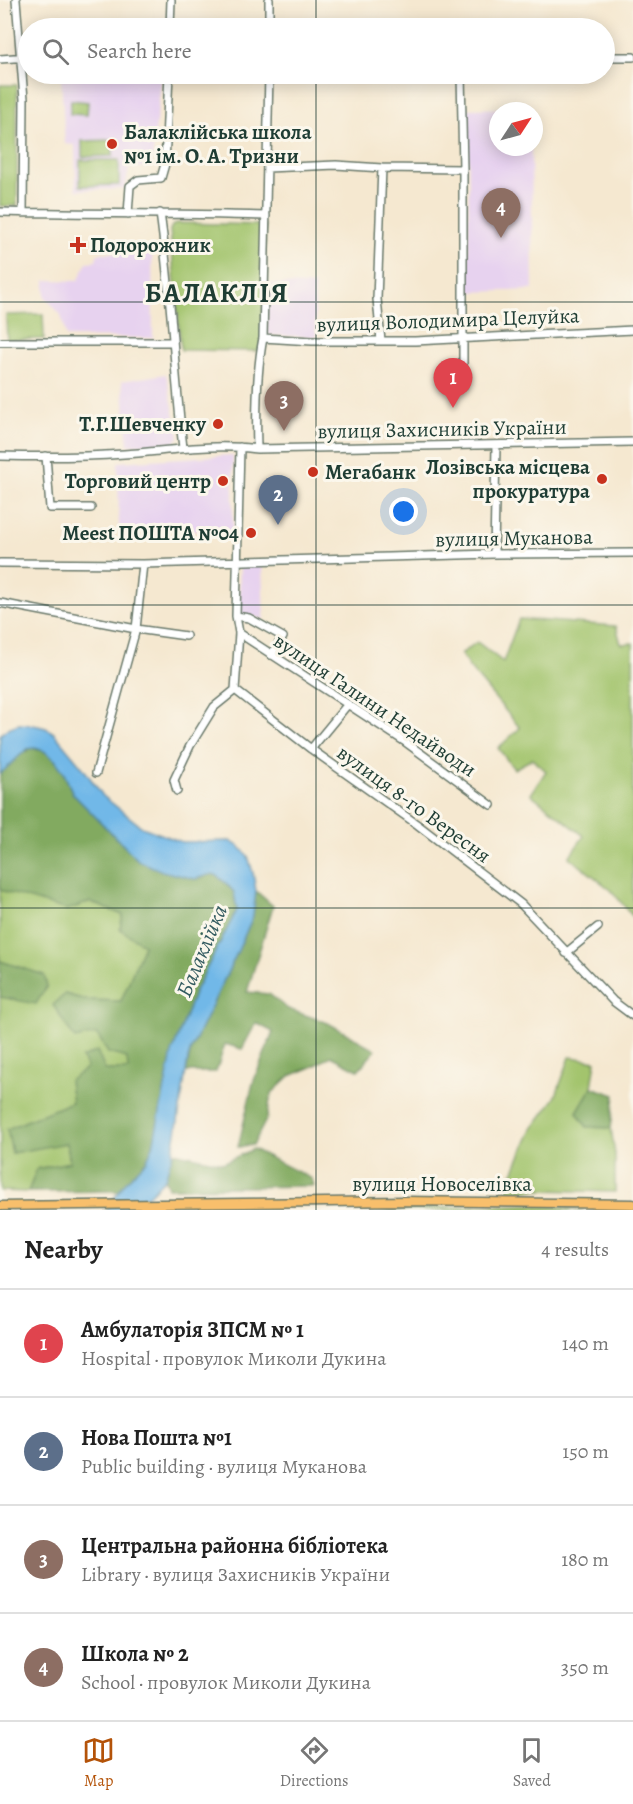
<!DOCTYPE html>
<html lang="en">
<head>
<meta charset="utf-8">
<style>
  body { margin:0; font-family:Alegreya,serif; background:#f2f2f2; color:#222 }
  .compass { position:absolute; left:489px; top:102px; width:54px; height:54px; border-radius:50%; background:#fff; box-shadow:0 3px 15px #0003; rotate:54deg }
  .you { position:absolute; left:404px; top:512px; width:21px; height:21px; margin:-15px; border:4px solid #fff; border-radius:50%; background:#1a73e8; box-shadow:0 0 0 9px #1a73e833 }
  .badge { display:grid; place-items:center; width:39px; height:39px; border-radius:50%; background:#b45309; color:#fff; font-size:20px; font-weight:700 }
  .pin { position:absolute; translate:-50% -50px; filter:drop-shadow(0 2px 3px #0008) }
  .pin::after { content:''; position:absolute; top:32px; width:21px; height:18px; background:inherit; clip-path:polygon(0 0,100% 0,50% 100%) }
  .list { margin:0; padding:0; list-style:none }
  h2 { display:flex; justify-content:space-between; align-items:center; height:78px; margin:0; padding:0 24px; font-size:26px }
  h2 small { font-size:20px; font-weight:400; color:#767676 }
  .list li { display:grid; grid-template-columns:39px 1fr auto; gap:18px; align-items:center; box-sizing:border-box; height:108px; padding:0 24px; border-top:2px solid #e0e0e0 }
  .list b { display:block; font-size:22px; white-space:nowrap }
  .list p { margin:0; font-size:20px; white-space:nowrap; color:#767676 }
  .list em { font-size:20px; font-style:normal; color:#767676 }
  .icon { flex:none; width:33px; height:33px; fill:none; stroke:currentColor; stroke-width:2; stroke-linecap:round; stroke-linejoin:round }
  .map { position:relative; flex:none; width:633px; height:1210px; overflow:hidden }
  .search { position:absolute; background:#fff; box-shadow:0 3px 15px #0003; left:18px; right:18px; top:18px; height:66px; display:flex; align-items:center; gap:15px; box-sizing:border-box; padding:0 21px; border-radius:33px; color:#767676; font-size:22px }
  .sheet { height:510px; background:#fff }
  nav { display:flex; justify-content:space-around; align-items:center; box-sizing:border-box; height:84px; border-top:2px solid #e0e0e0; background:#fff; font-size:16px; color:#767676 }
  nav a { display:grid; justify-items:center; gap:3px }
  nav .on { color:#b45309 }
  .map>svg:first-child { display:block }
  .built { fill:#e7d2ef }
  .green { fill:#a3c46d; stroke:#618050; stroke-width:1.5 }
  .forest { fill:#82aa60; stroke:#50744a; stroke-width:1.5 }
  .water { fill:#71b8e8; stroke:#487a8e; stroke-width:1.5 }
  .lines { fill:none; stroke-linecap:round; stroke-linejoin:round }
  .minor-casing { stroke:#6a796b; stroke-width:10 }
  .major-casing { stroke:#6a796b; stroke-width:11 }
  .minor { stroke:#fff; stroke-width:7 }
  .major { stroke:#f8bf6c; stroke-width:8 }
  .grid { fill:none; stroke:#1f3d34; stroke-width:1.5; stroke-opacity:0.55 }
  .poi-dot { fill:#c8321e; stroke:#fbf7ec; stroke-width:2 }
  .labels { text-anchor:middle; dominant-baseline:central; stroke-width:6; stroke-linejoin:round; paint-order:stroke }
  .poi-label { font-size:21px; font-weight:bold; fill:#1f3d34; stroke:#fbf7ec; text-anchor:end }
  .street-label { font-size:21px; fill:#1f3d34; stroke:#fbf7ec }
  .water-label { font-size:22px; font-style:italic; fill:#345c61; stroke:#fbf7ec }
  .district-label { font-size:27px; font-weight:bold; letter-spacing:1.5px; fill:#1f3d34; stroke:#fbf7ec }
</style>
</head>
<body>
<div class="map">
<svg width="633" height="1210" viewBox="0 0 633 1210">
  <rect width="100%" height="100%" fill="#fbf7ec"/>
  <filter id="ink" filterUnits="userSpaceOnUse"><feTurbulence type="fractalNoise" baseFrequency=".0167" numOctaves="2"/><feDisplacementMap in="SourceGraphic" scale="12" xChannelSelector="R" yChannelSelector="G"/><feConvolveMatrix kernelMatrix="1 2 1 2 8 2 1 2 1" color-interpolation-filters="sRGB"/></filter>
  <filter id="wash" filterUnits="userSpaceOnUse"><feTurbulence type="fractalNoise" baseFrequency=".008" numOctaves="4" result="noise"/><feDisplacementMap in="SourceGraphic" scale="24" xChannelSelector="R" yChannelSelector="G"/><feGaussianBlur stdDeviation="1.35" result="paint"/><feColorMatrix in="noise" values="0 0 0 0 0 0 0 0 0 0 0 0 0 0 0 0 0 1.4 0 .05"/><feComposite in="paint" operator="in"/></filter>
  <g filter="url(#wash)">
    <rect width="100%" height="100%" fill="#f5e8d0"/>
    <!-- built -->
    <path class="built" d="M61 74H162L151 167 129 168 125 189 76 190 75 145 65 144Z
      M530 108V111H498V147H531L533 290 468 292 469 186 467 109Z
      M102 253H152L153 338 66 337 61 315 45 297V280L78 281 87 262 96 261 97 255Z
      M267 284 314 285 316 337 269 335 266 333Z
      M166 374 179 437 174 443 128 445 122 381Z
      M233 455V532L119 528 118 462Z
      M240 566H262L264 619 239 614Z"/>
    <!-- green -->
    <path class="green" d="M0 85H17V206H0Z
      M71 100 88 102 87 115 70 114Z
      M112 140 113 156 82 157V141Z
      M80 160H119V185L80 186Z
      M176 223 265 225 262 351 181 350 170 230 172 226Z
      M43 314 44 339 7 340 6 315Z
      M519 619 616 626 621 644 633 643V917L611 890 569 857 584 836 531 794 546 771 532 759 514 769 498 748 520 728 469 667 461 654 477 642 503 662Z
      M0 890 67 909 90 902 123 915 120 929 144 945 121 1001 86 1000 65 994 97 1034 128 1058V1070H105L82 1058 87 1068 72 1102 8 1129 12 1153 66 1142 70 1162 37 1169 28 1192 0 1191V997L36 1003 44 975 0 961Z
      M570 1057 596 1061 592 1087 577 1112 587 1127 611 1128 615 1155V1192L540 1190 508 1191 509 1182 532 1129 555 1098Z
      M540 1204 584 1210H379L380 1209Z"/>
    <!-- forest -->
    <path class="forest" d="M31 748 44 751 55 760 63 771 73 794 139 861 195 879 212 874 216 875 226 883 234 892 237 910 212 960 153 1146 147 1160 124 1184 120 1191 28 1192 37 1169 70 1162 67 1143 12 1153 7 1129 72 1102 69 1081 87 1068 82 1058 97 1051 105 1070H128L127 1058 108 1053 97 1034 75 1039 53 1005 65 994 86 1000 121 1001 144 945 120 929 123 915 90 902 67 910 0 890V774L13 760Z
      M256 891 273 906 247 992 269 994 288 1009 328 1023 376 1050 358 1070 331 1056 314 1066 290 1076 271 1094 267 1118 253 1145 238 1147 253 1083 273 1032 256 1023 242 1049 225 1044 216 1072H186L191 1049 237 953 253 916Z
      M0 961 44 975 47 986 36 1004 0 997Z
      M592 1087 615 1095 611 1128 587 1127 577 1112Z
      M253 1149 312 1179 314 1186 168 1188 165 1179 173 1152 223 1163Z"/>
    <!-- water -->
    <path class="water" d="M19 724 34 725 46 728 54 733 83 768 103 796 142 827 182 842 230 841 240 847 248 856 253 873 256 891 253 916 237 953 191 1049 188 1059 173 1152 165 1179 133 1210H106L124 1184 147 1160 153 1146 172 1053 195 991 237 910 234 892 226 883 216 875 212 874 195 879 162 871 139 861 73 794 63 771 55 760 44 751 35 748 27 749 0 774V735L8 728Z"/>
  </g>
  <g filter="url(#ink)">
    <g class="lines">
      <!-- minor casing -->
      <g class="minor-casing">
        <path id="minor" d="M16 0 24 99 23 213
          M269 0V28
          M170 28 171 0
          M604 57H633
          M0 59 28 57
          M461 74 463 169V386
          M267 168 336 165 382 168 463 169
          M0 212C89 214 177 213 266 216
          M160 213C171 291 174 370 183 448
          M128 214 130 186 138 180 161 178 165 164 169 74
          M263 338 312 341H415L633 330
          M381 341 377 299 382 168
          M0 342H172
          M257 449C256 413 256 374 263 338L269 74
          M0 456C41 457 83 457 124 454 168 451 213 443 257 449L633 442
          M46 456 50 508H91
          M494 554 496 445
          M0 563 143 564 494 554 633 553
          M0 603 136 629 186 636
          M236 616 249 618 283 637 271 655
          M239 633 404 741 491 805
          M235 690 311 749 418 825 521 904 613 1001 633 1016
          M311 749 348 704
          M96 773 136 629 143 564
          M177 791 174 780 190 746 214 707 235 690 239 633 236 616 240 447
          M566 953 598 927"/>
      </g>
      <!-- major casing -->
      <g class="major-casing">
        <path id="major" d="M0 1206 406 1201 633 1204"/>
      </g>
      <!-- minor -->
      <use href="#minor" class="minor"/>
      <!-- major -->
      <use href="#major" class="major"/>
    </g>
  </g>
  <!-- grid -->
  <path class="grid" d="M316 0V28M316 74V1210M0 302H633M0 605H633M0 908H633"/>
  <!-- markers -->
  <g class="poi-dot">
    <circle cx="112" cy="144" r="6"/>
    <path d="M75 236h6v6h6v6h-6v6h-6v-6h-6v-6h6z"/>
    <circle cx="218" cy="424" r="6"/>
    <circle cx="313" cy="472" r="6"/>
    <circle cx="602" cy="479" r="6"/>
    <circle cx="223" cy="481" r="6"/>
    <circle cx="251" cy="533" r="6"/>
  </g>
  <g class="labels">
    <!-- poi labels -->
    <g class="poi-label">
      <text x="124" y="132" text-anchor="start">Балаклійська школа<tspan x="124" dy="24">№1 ім. О. А. Тризни</tspan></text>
      <text x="90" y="245" text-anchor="start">Подорожник</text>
      <text x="206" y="424">Т.Г.Шевченку</text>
      <text x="590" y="467">Лозівська місцева<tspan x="590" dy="24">прокуратура</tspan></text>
      <text x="325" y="472" text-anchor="start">Мегабанк</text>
      <text x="211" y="481">Торговий центр</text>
      <text x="239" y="533">Meest ПОШТА №04</text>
    </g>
    <!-- street labels -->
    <g class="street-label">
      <text transform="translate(448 320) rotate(-2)">вулиця Володимира Целуйка</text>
      <text transform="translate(442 429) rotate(-1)">вулиця Захисників України</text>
      <text transform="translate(514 538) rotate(-1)">вулиця Муканова</text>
      <text transform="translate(375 705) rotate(34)">вулиця Галини Недайводи</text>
      <text transform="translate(414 804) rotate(36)">вулиця 8-го Вересня</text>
      <text x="442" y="1184">вулиця Новоселівка</text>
    </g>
    <!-- water labels -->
    <g class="water-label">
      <text transform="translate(202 951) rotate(-67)">Балаклійка</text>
    </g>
    <!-- district labels -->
    <g class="district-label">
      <text x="217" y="293">БАЛАКЛІЯ</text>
    </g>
  </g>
</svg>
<svg class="compass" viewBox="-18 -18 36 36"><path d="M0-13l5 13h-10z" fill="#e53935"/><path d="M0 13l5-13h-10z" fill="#767676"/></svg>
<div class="you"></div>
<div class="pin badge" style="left:453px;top:408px;background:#e0444e">1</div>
<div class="pin badge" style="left:278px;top:525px;background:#5c6f8a">2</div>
<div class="pin badge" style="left:284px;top:431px;background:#8d6e63">3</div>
<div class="pin badge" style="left:501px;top:238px;background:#8d6e63">4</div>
<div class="search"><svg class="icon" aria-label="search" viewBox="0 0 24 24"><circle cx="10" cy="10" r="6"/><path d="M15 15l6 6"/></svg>Search here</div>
</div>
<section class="sheet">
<h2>Nearby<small>4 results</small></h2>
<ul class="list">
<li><span class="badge" style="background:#e0444e">1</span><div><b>Амбулаторія ЗПСМ № 1</b><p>Hospital · провулок Миколи Дукина</p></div><em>140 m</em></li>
<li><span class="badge" style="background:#5c6f8a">2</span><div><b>Нова Пошта №1</b><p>Public building · вулиця Муканова</p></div><em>150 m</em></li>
<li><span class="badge" style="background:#8d6e63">3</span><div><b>Центральна районна бібліотека</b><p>Library · вулиця Захисників України</p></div><em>180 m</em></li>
<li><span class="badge" style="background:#8d6e63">4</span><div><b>Школа № 2</b><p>School · провулок Миколи Дукина</p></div><em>350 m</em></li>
</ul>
</section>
<nav>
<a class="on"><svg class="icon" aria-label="map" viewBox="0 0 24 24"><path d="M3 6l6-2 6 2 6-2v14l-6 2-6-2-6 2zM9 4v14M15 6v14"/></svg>Map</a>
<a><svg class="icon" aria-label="directions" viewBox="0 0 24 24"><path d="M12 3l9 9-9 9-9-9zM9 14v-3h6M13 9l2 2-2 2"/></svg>Directions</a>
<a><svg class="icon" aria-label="saved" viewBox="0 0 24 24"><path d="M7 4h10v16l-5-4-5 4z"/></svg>Saved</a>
</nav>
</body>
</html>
